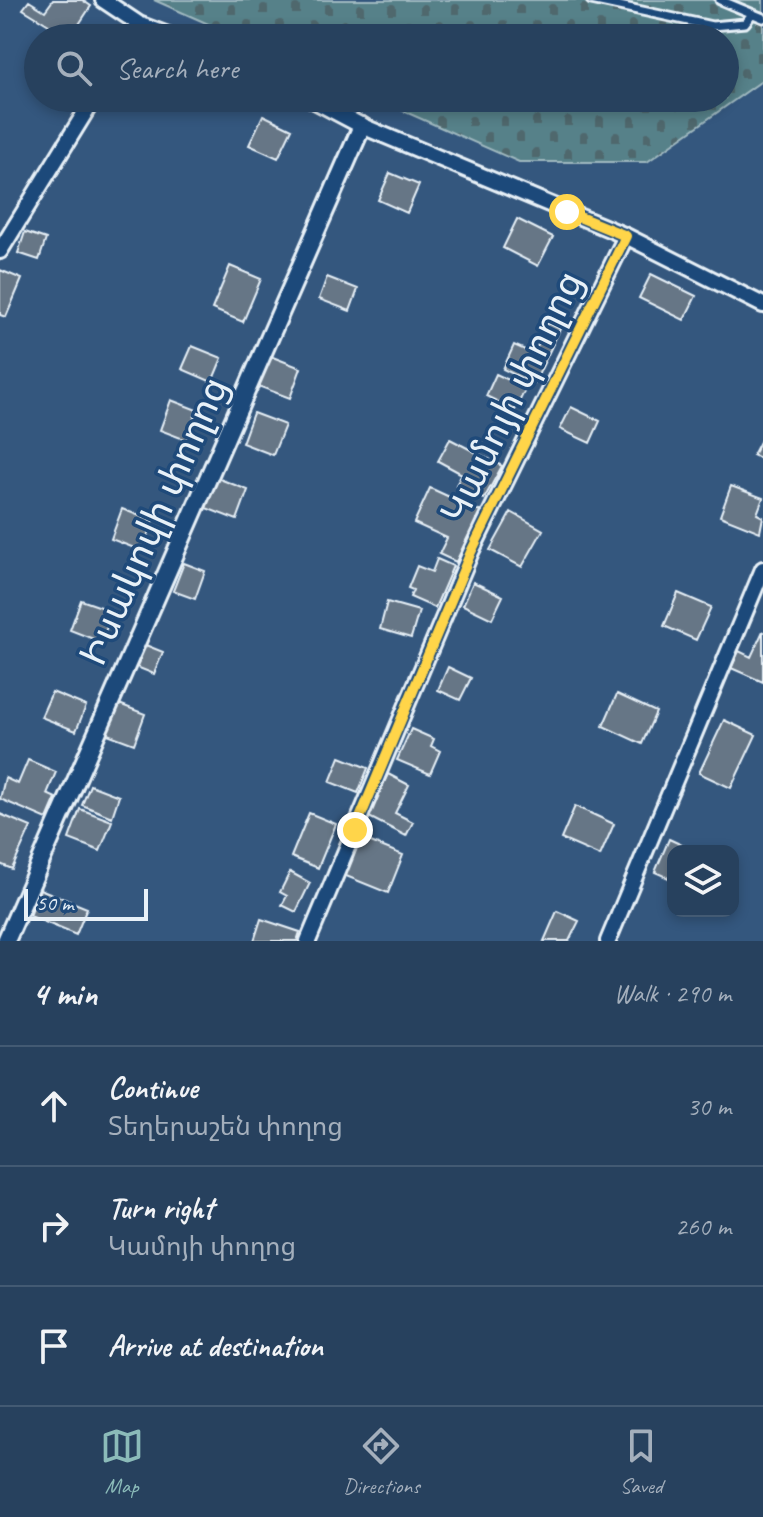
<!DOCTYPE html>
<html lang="en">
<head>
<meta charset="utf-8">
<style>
  body { margin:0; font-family:Caveat,"Noto Sans Armenian",sans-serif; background:#2f4864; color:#f1f3f6 }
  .controls { position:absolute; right:24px; bottom:24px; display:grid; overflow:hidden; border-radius:16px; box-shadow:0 4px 12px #0003 }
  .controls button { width:72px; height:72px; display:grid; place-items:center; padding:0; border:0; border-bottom:2px solid #435a73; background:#27415e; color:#f1f3f6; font:40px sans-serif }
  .scale { position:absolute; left:24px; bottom:20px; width:124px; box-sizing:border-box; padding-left:8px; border:4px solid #e8f1f8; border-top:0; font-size:22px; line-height:28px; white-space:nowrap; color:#e8f1f8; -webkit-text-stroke:6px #1f4a7a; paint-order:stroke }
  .stop { position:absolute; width:24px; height:24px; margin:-18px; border:6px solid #ffd54a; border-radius:50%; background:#fff }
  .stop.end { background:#ffd54a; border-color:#fff; box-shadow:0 2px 8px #0008 }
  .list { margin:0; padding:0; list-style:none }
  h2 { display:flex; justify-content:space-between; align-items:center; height:104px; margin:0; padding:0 32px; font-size:34px }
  h2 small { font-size:26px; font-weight:400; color:#a4afbc }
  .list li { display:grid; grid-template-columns:52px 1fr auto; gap:24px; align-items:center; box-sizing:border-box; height:120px; padding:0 32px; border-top:2px solid #435a73 }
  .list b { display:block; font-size:30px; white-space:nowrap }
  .list p { margin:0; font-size:26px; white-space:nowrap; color:#a4afbc }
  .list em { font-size:26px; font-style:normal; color:#a4afbc }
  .icon { flex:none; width:44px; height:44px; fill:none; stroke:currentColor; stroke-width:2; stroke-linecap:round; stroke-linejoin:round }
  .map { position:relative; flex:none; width:763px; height:941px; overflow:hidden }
  .search { position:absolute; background:#27415e; box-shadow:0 4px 12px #0003; left:24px; right:24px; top:24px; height:88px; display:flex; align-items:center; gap:20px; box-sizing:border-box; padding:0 28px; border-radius:44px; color:#a4afbc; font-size:30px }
  .sheet { height:464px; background:#27415e }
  nav { display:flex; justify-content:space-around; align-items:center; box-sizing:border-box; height:112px; border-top:2px solid #435a73; background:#27415e; font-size:22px; color:#a4afbc }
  nav a { display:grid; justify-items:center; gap:4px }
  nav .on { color:#8bbbb9 }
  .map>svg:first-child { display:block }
  .cemetery { fill:url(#cemetery-stones); stroke:#a0b9c0; stroke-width:2 }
  .building { fill:#667686; stroke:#e8f1f8; stroke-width:2 }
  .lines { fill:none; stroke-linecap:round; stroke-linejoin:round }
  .service-casing { stroke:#e8f1f8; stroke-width:13 }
  .minor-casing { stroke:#e8f1f8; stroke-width:20 }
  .tertiary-casing { stroke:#e8f1f8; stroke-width:22 }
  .service { stroke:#1f4a7a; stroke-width:7 }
  .minor { stroke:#1f4a7a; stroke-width:14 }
  .tertiary { stroke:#1f4a7a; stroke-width:16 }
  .route { stroke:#ffd54a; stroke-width:10 }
  .labels { text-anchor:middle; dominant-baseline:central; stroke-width:7; stroke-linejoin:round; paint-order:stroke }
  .street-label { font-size:38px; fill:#e8f1f8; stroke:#1f4a7a }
</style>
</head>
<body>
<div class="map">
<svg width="763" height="941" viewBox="0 0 763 941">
  <defs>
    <pattern id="cemetery-stones" width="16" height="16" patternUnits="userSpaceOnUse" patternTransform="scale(2)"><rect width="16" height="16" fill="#578189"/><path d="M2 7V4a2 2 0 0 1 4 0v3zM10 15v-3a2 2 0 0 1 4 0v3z" fill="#4f676d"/></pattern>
  </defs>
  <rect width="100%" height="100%" fill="#34577e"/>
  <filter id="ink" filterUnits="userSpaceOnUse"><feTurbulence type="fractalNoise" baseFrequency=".0125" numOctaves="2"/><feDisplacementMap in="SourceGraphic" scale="16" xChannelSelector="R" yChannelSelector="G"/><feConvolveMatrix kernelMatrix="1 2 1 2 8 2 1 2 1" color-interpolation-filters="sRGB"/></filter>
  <g filter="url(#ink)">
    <!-- cemetery -->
    <path class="cemetery" d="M154 0H763V80L647 162H519L374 98H725V38H240Z"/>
    <!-- building -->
    <path class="building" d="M53 0H82L91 6 70 38 23 9 29 1 45 11Z
      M263 115 292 129 278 158 249 145Z
      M390 173 419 185 407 213 378 200Z
      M517 219 553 237 538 266 503 248Z
      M25 232 46 239 39 260 18 253Z
      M230 266 261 279 243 322 212 309Z
      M0 270 22 279 6 317 0 315Z
      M651 274 696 296 684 320 639 298Z
      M327 277 358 289 350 311 319 299Z
      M548 323 560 329 534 384 503 369 514 345 534 354Z
      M192 346 222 358 212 382 182 369Z
      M270 356 301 368 290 398 258 386Z
      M496 374 526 388 515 410 486 396Z
      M171 400 197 410 186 440 160 430Z
      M571 407 600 421 590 443 560 429Z
      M253 413 285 425 273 455 242 443Z
      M763 436V460L753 455Z
      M450 439 502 466 484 499 456 485 462 474 438 461Z
      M217 478 248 490 237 520 206 508Z
      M731 486 763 498 757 514 763 517 760 532 720 516Z
      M430 488 480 511 456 562 439 554 447 538 414 523Z
      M122 509 153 521 142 551 111 539Z
      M511 512 543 530 522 567 490 550Z
      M437 559 453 566 435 608 410 597 413 590 408 588 417 566 432 572Z
      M184 563 205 571 195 599 173 591Z
      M473 582 503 596 492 619 463 605Z
      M678 593 711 607 696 640 664 626Z
      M81 600 113 611 101 642 70 630Z
      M387 602 419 611 411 638 380 629Z
      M763 631V682L731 668 739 651 751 657Z
      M143 644 163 652 154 674 134 666Z
      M448 667 471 678 460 700 438 690Z
      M52 692 86 706 76 731 41 717Z
      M617 694 656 712 642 744 603 726Z
      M114 702 145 714 134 744 102 732Z
      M724 720 756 735 731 788 699 773Z
      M411 729 434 739 431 746 440 751 430 774 397 760Z
      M340 757 368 768 358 793 330 782Z
      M28 760 56 772 47 794 56 798 47 819 0 799 5 778 18 784Z
      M388 774 409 785 395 813 413 822 406 836 367 816Z
      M90 785 119 796 112 817 82 805Z
      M575 806 614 824 600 856 561 839Z
      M80 809 112 821 100 851 69 839Z
      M309 813 336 824 318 868 291 857Z
      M0 814 31 827 12 869 0 864Z
      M361 838 403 855 388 893 346 876Z
      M669 839 695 851H673V880L655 872Z
      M290 872 310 883 296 912 282 905 287 896 280 892Z
      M40 889 87 908 76 935 30 916Z
      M557 911 579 921 569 941H544Z
      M261 919 300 932 297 941H254Z"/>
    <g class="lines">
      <!-- service casing -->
      <g class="service-casing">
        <path id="service" d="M591 0 712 26 745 23 752 14
          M720 0 763 18"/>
      </g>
      <!-- minor casing -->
      <g class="minor-casing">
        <path id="minor" d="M103 0 139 24 176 38
          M130 38 139 24
          M309 98 362 126 626 236 763 305
          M0 251 94 98
          M308 941 471 552 626 236
          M608 941 763 569"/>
      </g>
      <!-- tertiary casing -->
      <g class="tertiary-casing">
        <path id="tertiary" d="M6 941 362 126"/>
      </g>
      <!-- service -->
      <use href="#service" class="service"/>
      <!-- minor -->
      <use href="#minor" class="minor"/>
      <!-- tertiary -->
      <use href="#tertiary" class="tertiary"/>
    </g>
  </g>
  <g class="lines" filter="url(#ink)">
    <!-- route -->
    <path class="route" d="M355 830 471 552 626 236 567 212"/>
  </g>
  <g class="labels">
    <!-- street labels -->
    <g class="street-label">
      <text transform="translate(512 397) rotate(-64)">Կամոյի փողոց</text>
      <text transform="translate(154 521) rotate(-66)">Իսակովի փողոց</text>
    </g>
  </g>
</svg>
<div class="controls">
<button><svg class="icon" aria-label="layers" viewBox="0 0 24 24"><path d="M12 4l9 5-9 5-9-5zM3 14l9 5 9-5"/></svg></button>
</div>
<div class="scale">50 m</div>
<div class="stop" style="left:567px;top:212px"></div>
<div class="stop end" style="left:355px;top:830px"></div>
<div class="search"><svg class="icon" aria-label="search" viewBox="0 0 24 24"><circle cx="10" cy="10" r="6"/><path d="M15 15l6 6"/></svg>Search here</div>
</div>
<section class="sheet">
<h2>4 min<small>Walk · 290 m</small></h2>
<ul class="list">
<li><svg class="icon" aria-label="ahead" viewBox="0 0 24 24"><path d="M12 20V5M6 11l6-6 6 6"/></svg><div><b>Continue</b><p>Տեղերաշեն փողոց</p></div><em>30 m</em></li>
<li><svg class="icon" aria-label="right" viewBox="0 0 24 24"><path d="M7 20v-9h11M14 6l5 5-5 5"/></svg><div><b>Turn right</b><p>Կամոյի փողոց</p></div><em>260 m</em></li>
<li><svg class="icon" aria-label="arrive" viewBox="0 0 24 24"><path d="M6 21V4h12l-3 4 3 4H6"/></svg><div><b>Arrive at destination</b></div></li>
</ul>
</section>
<nav>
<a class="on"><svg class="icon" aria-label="map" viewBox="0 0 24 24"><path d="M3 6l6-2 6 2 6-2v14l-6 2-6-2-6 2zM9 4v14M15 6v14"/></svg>Map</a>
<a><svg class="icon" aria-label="directions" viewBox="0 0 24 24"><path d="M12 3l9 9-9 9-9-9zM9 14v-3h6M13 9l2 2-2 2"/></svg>Directions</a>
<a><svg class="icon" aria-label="saved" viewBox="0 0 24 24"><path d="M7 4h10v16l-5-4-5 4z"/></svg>Saved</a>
</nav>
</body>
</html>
